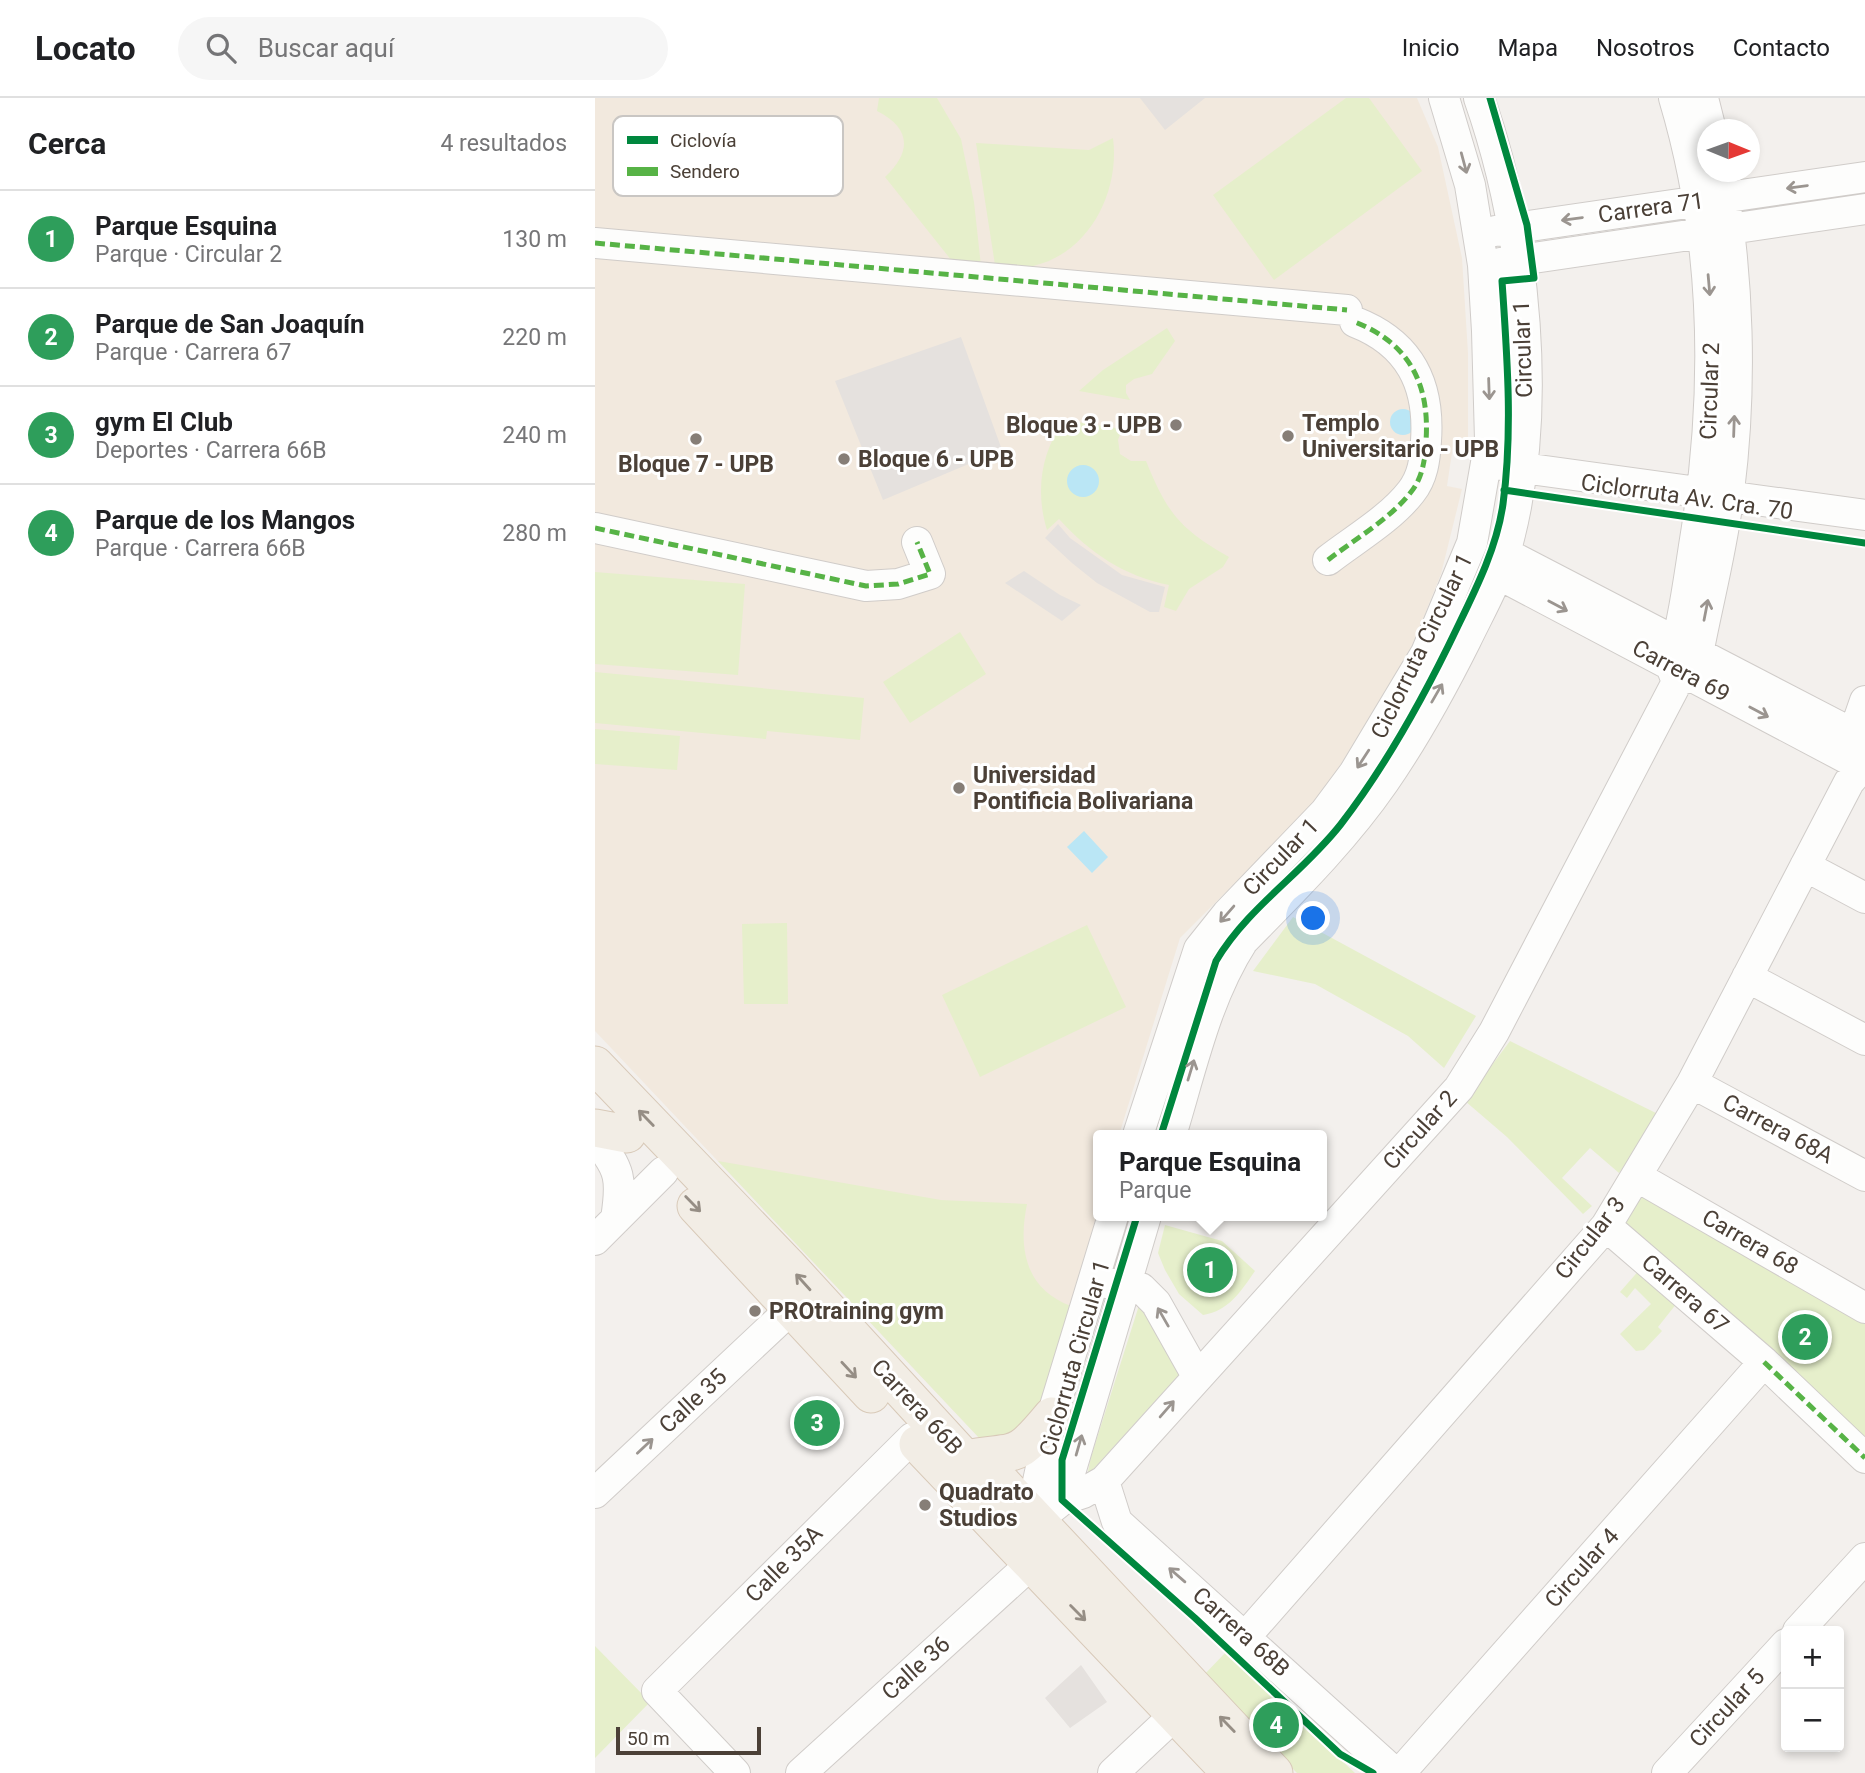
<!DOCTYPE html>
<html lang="es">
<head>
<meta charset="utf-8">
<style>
  body { margin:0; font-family:Roboto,sans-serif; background:#f6f6f6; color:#202124 }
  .controls { position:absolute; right:21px; bottom:21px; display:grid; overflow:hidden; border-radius:7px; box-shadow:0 4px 10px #0003 }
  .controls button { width:63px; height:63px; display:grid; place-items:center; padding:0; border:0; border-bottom:2px solid #e0e0e0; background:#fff; color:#202124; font:35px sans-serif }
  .compass { position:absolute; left:1102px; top:21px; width:63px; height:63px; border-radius:50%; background:#fff; box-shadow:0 4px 10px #0003; rotate:91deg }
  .scale { position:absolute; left:21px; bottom:18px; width:145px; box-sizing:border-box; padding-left:7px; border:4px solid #4b4037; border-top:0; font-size:19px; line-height:24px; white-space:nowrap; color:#4b4037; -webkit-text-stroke:5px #fff; paint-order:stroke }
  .you { position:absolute; left:719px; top:821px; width:24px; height:24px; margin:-18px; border:5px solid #fff; border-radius:50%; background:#1a73e8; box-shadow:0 0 0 10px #1a73e833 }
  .badge { display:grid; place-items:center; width:46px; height:46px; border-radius:50%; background:#867e77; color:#fff; font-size:23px; font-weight:700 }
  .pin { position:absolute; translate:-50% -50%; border:4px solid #fff; box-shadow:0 2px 7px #0006 }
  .popup { position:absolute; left:498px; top:1032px; width:234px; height:91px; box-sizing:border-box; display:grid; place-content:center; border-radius:7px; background:#fff; filter:drop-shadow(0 2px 5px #0005); font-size:23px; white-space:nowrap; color:#757577 }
  .popup b { font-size:26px; color:#202124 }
  .popup::after { content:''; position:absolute; left:50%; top:100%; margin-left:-14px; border:14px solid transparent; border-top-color:#fff }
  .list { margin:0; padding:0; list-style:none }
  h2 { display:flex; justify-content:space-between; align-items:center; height:91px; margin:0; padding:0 28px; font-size:30px }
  h2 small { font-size:23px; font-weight:400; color:#757577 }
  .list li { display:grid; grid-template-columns:46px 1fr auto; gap:21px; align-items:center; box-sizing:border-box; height:98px; padding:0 28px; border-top:2px solid #e0e0e0 }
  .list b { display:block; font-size:26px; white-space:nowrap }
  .list p { margin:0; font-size:23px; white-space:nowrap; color:#757577 }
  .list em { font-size:23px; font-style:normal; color:#757577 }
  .icon { flex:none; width:38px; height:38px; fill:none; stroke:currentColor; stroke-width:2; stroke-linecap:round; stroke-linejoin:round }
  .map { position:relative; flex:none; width:1270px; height:1675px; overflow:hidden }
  header { display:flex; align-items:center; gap:42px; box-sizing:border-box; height:98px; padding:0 35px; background:#fff; border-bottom:2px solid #e0e0e0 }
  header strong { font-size:33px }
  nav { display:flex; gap:38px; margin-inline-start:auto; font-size:24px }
  .search { width:490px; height:63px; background:#f6f6f6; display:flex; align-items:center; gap:18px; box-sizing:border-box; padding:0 24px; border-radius:38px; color:#757577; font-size:26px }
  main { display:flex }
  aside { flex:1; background:#fff }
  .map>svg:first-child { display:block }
  .education { fill:#f2e9de }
  .green { fill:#e6efcb }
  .parking { fill:#e5e1de }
  .water { fill:#bae6f5 }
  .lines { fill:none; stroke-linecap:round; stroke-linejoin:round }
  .minor-casing { stroke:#d0ccc9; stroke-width:32 }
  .major-casing { stroke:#d8c9b8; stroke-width:39 }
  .minor { stroke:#fdfdfc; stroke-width:30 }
  .major { stroke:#f2ede5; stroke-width:37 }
  .quiet { stroke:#57b346; stroke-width:5; stroke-dasharray:10 5; stroke-linecap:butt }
  .cycleway-casing { stroke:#fff; stroke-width:11 }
  .cycleway { stroke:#00873e; stroke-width:7 }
  .oneway { stroke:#9b9590 }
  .oneway2 { stroke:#968e85 }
  .poi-dot { fill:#867e77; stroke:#fff; stroke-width:2.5 }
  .labels { text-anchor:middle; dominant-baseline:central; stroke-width:6; stroke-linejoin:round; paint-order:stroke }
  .street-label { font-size:23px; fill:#4b4037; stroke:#fff }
  .poi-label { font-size:23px; font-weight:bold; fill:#4b4037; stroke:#fff; text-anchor:start }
  .key { fill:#fff; stroke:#c9c6c3; stroke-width:2 }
  .key-label { font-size:19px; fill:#4b4037 }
</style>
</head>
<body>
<header>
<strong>Locato</strong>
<div class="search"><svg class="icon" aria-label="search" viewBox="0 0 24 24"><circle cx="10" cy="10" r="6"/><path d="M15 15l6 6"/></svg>Buscar aquí</div>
<nav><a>Inicio</a><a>Mapa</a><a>Nosotros</a><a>Contacto</a></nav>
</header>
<main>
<aside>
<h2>Cerca<small>4 resultados</small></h2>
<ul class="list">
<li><span class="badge" style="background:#2e9e5b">1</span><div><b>Parque Esquina</b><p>Parque · Circular 2</p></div><em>130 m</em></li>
<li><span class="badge" style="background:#2e9e5b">2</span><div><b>Parque de San Joaquín</b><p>Parque · Carrera 67</p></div><em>220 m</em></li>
<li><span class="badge" style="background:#2e9e5b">3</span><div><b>gym El Club</b><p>Deportes · Carrera 66B</p></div><em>240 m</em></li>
<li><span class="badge" style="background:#2e9e5b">4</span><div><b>Parque de los Mangos</b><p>Parque · Carrera 66B</p></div><em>280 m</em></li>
</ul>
</aside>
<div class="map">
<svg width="1270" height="1675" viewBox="0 0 1270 1675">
  <rect width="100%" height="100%" fill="#f3f0ed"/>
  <!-- education -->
  <path class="education" d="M0 0H822L843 49 867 160 873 255V341H859L852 388 867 391 846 476 816 550 746 666 712 713 585 840 524 1037H503V1112L460 1261 387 1343 0 933Z"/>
  <!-- green -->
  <path class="green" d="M284 0H342L366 41 379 104 386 168H361L290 79C317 54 316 30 282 13Z
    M751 0H774L827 73 679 182 618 97Z
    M518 40C525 93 495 155 438 168 427 171 412 167 400 167L381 45 494 52Z
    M572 230 580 243 557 276 539 281 531 287V295L535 302 484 293 508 272Z
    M469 322 527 331 523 342 525 356 536 363H551C572 415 585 431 634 459L628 469 594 491 581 513 569 509 574 487C529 478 495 455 464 421L452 432C440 393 446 355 469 322Z
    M0 474 150 486 143 577 0 566Z
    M365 534 391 576 315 625 288 584Z
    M0 574 269 600 265 642 172 633 171 641 0 625Z
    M0 631 85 638 82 672 0 666Z
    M698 819 881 918 849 970 813 938 720 886 658 873Z
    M192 825 193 906H149L147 826Z
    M492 827 531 909 385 979 347 897Z
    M915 943 1065 1017 1024 1075 995 1050 967 1080 997 1108 988 1116 912 1039 870 1003Z
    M123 1063 346 1102 432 1106C423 1150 430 1191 476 1208L449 1302 428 1337 387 1343Z
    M1047 1087 1270 1219V1352L1023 1129Z
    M570 1127 627 1143 660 1173C646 1193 634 1213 608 1217L584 1196 570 1172 563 1155Z
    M1046 1170 1082 1205 1063 1229 1067 1233 1049 1252 1041 1253 1025 1236 1056 1206 1040 1190 1032 1200 1025 1194Z
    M546 1201 587 1274 492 1378 496 1359Z
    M0 1548 55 1604 0 1660Z
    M630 1555 760 1675H702L607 1579Z"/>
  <!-- parking -->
  <path class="parking" d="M545 0H610L570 32Z
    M366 239 407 352 288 402 240 283Z
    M463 426 475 440 527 477 570 489 564 514H555L502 485 477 465 450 440Z
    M429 473 465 497 486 507 467 523 410 485Z
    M486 1567 512 1604 475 1630 450 1600Z"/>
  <!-- water -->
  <path class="water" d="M795 324a13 13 0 1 1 26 0a13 13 0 1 1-26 0Z
    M472 383a16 16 0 1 1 32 0a16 16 0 1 1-32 0Z
    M489 733 513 759 497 775 472 749Z"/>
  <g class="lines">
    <!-- minor casing -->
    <g class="minor-casing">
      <path id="minor" d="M1079 0C1123 147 1124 297 1099 448 1093 488 1087 529 1076 568L1082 584
        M1108 0 1116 32
        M900 133 1270 79
        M0 145 752 212
        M905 165 1270 111
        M907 367 1270 417
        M0 430 271 488 303 486 335 476 322 444
        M910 455 1270 642
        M733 462C760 441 795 421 816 394 828 379 830 361 831 343 835 286 814 245 760 224
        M903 476 1270 670
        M1252 655 1270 603
        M1210 768 1270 800
        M1152 879 1270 942
        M1097 985 1270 1078
        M543 1037 604 851 632 816 730 714 759 675 831 555 877 445 895 342 892 233 888 167 875 87 849 0
        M576 1037C596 972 611 900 648 843 697 793 749 742 789 684 820 639 847 590 871 542 885 513 901 485 910 455 950 317 931 134 884 0
        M0 1041C26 1071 27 1082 21 1121
        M1041 1078 1270 1210
        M518 1118 457 1318 436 1416 457 1410 467 1402 551 1118
        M1011 1128 1169 1264 1270 1360
        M0 1142 68 1074
        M511 1185 546 1190 561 1205 602 1278
        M509 1383 522 1424 800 1675
        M0 1395 196 1211
        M467 1402 488 1395 509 1383 864 990 899 934 1082 584 1095 578 1103 556C1113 502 1128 448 1134 393 1147 290 1144 176 1125 74
        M1203 1533 1270 1460
        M651 1538 1011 1128 1097 985 1254 684 1270 666
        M140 1675 62 1593 317 1340
        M206 1675 436 1466
        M518 1675 597 1601
        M805 1675 1169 1264
        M1072 1675 1191 1546"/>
    </g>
    <!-- major casing -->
    <g class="major-casing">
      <path id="major" d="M0 967 192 1167 370 1361 402 1380 679 1675
        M0 1030 32 1036
        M101 1108 276 1296
        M323 1346 636 1675
        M370 1361C424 1351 419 1364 457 1318"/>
    </g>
    <!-- minor -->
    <use href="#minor" class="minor"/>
    <!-- major -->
    <use href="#major" class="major"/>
    <!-- quiet -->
    <path class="quiet" d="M0 145 752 212
      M0 430 271 488 303 486 335 476 322 444
      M733 462C760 441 795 421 816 394 828 379 830 361 831 343 835 286 814 245 760 224
      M1169 1264 1270 1360"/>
    <!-- cycleway casing -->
    <g class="cycleway-casing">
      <path id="cycleway" d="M909 392 1270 445
        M566 1037 621 863C653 809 708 775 746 726 793 665 829 599 862 530 881 491 902 449 908 406 918 332 912 257 907 183L939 180 932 127 895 0
        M542 1118 467 1362V1402L600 1520 745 1656 778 1675"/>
    </g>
    <!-- cycleway -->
    <use href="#cycleway" class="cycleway"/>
  </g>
  <!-- one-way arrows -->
  <defs><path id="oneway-shaft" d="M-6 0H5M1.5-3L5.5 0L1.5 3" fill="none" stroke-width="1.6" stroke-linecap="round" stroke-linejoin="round" transform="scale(1.75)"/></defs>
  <g class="oneway">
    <use href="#oneway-shaft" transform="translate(869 65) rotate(75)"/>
    <use href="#oneway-shaft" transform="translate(1202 89) rotate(172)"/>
    <use href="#oneway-shaft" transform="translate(977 121) rotate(172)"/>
    <use href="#oneway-shaft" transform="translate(1114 187) rotate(85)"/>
    <use href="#oneway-shaft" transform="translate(894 291) rotate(88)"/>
    <use href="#oneway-shaft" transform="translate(1139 328) rotate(-88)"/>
    <use href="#oneway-shaft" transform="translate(963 508) rotate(28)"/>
    <use href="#oneway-shaft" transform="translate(1111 512) rotate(-79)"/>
    <use href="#oneway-shaft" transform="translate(842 595) rotate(-60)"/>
    <use href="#oneway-shaft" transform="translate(1164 614) rotate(28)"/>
    <use href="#oneway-shaft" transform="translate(768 661) rotate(123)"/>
    <use href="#oneway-shaft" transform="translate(632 816) rotate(131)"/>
    <use href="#oneway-shaft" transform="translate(596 972) rotate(-73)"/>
    <use href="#oneway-shaft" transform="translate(568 1219) rotate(-120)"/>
    <use href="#oneway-shaft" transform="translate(572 1311) rotate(-49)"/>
    <use href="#oneway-shaft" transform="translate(484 1347) rotate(-74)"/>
    <use href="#oneway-shaft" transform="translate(50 1348) rotate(-43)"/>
    <use href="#oneway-shaft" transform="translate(582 1477) rotate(-139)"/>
  </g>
  <g class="oneway2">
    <use href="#oneway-shaft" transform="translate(51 1020) rotate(-134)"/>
    <use href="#oneway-shaft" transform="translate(98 1106) rotate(46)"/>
    <use href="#oneway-shaft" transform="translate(208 1184) rotate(-132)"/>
    <use href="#oneway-shaft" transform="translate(254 1272) rotate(47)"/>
    <use href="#oneway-shaft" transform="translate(483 1515) rotate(45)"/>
    <use href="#oneway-shaft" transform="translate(632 1626) rotate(-134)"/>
  </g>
  <!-- markers -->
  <g class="poi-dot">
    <circle cx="581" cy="327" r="7"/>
    <circle cx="693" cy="338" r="7"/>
    <circle cx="101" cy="341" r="7"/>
    <circle cx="249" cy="361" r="7"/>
    <circle cx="364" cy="690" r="7"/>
    <circle cx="160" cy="1213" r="7"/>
    <circle cx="330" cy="1407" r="7"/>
  </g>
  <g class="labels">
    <!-- street labels -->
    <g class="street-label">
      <text transform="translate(1056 110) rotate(-8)">Carrera 71</text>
      <text transform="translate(928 251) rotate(-92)">Circular 1</text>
      <text transform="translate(1115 293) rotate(-88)">Circular 2</text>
      <text transform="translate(1092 399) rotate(8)">Ciclorruta Av. Cra. 70</text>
      <text transform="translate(827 548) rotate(-64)">Ciclorruta Circular 1</text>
      <text transform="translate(1086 573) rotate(28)">Carrera 69</text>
      <text transform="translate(686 759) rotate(-46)">Circular 1</text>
      <text transform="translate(1183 1031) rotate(28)">Carrera 68A</text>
      <text transform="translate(825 1032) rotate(-48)">Circular 2</text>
      <text transform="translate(995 1140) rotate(-52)">Circular 3</text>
      <text transform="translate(1155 1144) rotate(30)">Carrera 68</text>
      <text transform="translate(1090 1196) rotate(41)">Carrera 67</text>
      <text transform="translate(480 1260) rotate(-74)">Ciclorruta Circular 1</text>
      <text transform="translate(98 1303) rotate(-43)">Calle 35</text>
      <text transform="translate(322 1309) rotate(47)">Carrera 66B</text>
      <text transform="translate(189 1466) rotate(-45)">Calle 35A</text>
      <text transform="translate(987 1470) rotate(-48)">Circular 4</text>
      <text transform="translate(646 1534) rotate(42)">Carrera 68B</text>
      <text transform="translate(321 1570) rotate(-42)">Calle 36</text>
      <text transform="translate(1132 1610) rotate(-47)">Circular 5</text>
    </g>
    <!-- poi labels -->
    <g class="poi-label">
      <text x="707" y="325">Templo<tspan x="707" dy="26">Universitario - UPB</tspan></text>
      <text x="567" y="327" text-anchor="end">Bloque 3 - UPB</text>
      <text x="263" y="361">Bloque 6 - UPB</text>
      <text x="101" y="366" text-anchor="middle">Bloque 7 - UPB</text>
      <text x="378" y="677">Universidad<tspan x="378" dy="26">Pontificia Bolivariana</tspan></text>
      <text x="174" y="1213">PROtraining gym</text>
      <text x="344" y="1394">Quadrato<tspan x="344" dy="26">Studios</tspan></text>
    </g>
  </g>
  <!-- legend -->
  <rect x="18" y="18" width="230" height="80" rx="10" class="key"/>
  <rect x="32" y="38" width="31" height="8" fill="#00873e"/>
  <rect x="32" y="69" width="31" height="9" fill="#57b346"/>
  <g class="key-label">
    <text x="75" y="49">Ciclovía</text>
    <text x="75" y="80">Sendero</text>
  </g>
</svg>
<div class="controls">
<button>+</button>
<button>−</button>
</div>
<svg class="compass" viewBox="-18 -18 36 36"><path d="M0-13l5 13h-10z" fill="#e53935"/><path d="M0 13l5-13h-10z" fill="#757577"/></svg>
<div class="scale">50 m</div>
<div class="you"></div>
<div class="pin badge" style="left:615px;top:1172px;background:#2e9e5b">1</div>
<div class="popup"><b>Parque Esquina</b>Parque</div>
<div class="pin badge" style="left:1210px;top:1239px;background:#2e9e5b">2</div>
<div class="pin badge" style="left:222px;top:1325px;background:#2e9e5b">3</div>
<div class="pin badge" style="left:681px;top:1627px;background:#2e9e5b">4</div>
</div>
</main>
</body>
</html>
